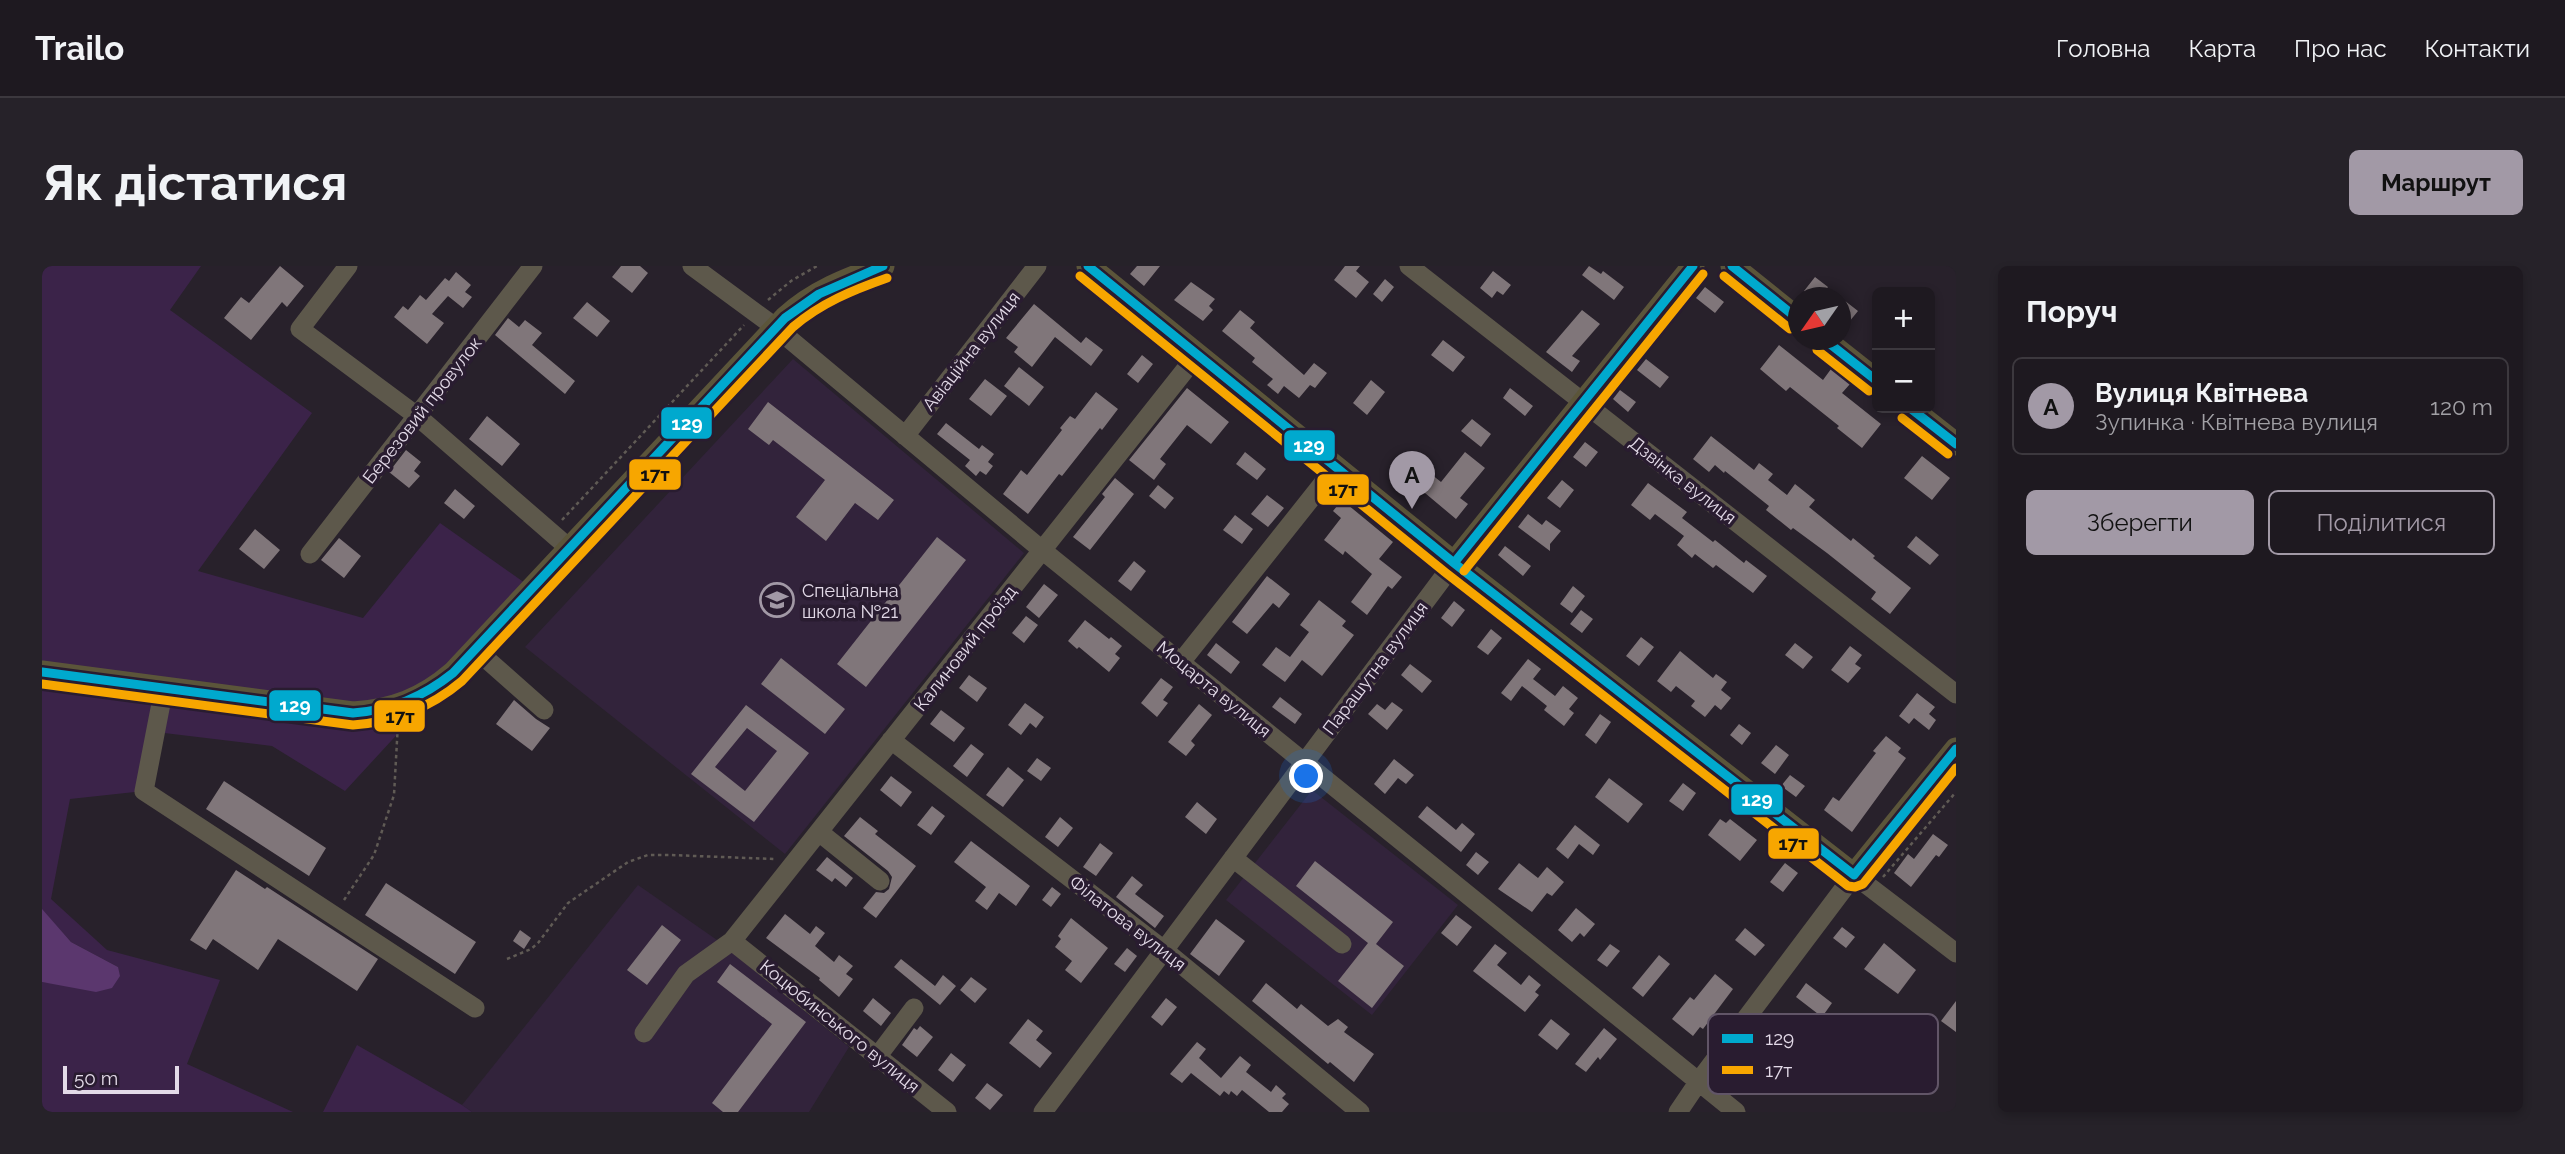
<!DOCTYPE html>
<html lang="uk">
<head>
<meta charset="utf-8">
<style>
  body { margin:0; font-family:Raleway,sans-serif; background:#262229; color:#f1f3f6 }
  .controls { position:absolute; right:21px; top:21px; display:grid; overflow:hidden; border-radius:10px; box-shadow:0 4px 10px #0003 }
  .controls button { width:63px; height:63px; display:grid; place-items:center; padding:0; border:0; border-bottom:2px solid #3c383e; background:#1e1920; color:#f1f3f6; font:35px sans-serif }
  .compass { position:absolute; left:1746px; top:21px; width:63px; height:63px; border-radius:50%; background:#1e1920; box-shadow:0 4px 10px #0003; rotate:236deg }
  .scale { position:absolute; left:21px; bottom:18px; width:116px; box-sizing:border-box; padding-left:7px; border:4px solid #e3dae8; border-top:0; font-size:19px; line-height:24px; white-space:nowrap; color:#e3dae8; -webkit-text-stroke:5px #291c30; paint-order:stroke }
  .you { position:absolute; left:1265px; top:511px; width:24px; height:24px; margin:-18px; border:5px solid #fff; border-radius:50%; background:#1a73e8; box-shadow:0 0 0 10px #1a73e833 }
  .badge { display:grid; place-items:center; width:46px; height:46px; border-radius:50%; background:#a299a6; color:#111; font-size:23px; font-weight:700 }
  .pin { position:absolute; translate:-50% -58px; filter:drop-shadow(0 2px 4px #0008) }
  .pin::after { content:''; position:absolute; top:37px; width:24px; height:21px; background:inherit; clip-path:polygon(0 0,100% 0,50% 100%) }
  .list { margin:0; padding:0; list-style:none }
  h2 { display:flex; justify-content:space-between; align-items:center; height:91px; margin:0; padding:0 28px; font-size:30px }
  h2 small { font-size:23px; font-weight:400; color:#a1a0a5 }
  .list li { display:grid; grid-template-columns:46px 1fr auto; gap:21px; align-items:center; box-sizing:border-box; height:98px; margin:0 14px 14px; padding:0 14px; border:2px solid #3c383e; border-radius:10px }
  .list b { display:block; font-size:26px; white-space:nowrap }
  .list p { margin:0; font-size:23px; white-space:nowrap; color:#a1a0a5 }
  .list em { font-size:23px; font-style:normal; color:#a1a0a5 }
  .actions { display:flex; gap:14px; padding:21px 28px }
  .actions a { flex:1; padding:16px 0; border:2px solid #a299a6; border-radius:10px; text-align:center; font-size:24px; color:#a299a6 }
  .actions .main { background:#a299a6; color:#111 }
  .map { position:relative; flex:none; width:1914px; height:846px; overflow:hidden; border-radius:10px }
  header { display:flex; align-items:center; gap:42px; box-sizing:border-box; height:98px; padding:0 35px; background:#1e1920; border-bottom:2px solid #3c383e }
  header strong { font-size:33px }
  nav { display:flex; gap:38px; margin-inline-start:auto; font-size:24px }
  .intro { display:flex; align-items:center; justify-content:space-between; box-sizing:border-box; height:168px; padding:0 42px }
  h1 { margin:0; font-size:49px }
  .button { padding:18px 32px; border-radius:10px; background:#a299a6; color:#111; font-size:24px; font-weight:700 }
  main { display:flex; gap:42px; padding:0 42px }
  aside { flex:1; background:#1e1920; border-radius:10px; box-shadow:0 4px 10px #0003 }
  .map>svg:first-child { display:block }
  .built { fill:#32233b }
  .green { fill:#3b2349 }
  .forest { fill:#5b376e }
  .building { fill:#80767a; fill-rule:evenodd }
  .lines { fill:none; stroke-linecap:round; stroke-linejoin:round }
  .path { stroke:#605b55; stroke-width:2.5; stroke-dasharray:3.5 3.5; stroke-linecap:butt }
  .minor { stroke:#5d584b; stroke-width:19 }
  .major { stroke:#5b553a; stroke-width:23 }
  .bus-1-casing { stroke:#291c30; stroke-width:14 }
  .bus-2-casing { stroke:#291c30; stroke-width:14 }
  .bus-1 { stroke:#00a9ce; stroke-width:9 }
  .bus-2 { stroke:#f7a600; stroke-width:9 }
  .labels { text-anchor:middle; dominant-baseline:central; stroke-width:7; stroke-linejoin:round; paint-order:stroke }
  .street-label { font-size:18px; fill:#e3dae8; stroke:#291c30 }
  .poi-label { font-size:18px; fill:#e3dae8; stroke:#291c30; text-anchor:start }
  .key { fill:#291c30; stroke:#615567; stroke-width:2 }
  .key-label { font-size:19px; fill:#e3dae8 }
  .line-badge { stroke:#291c30; stroke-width:2.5 }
  .badge-label { font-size:19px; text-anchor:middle; font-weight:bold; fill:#fff }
  .pale-badge-label { font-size:19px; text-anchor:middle; font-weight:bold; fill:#111 }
</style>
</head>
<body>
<header>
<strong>Trailo</strong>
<nav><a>Головна</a><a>Карта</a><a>Про нас</a><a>Контакти</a></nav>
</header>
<div class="intro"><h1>Як дістатися</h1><a class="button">Маршрут</a></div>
<main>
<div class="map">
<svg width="1914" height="846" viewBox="0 0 1914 846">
  <rect width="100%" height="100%" fill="#28212b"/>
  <!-- built -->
  <path class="built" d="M751 93 982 287 743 588 483 381Z
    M1270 524 1416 639 1330 749 1184 634Z
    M596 619 675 674 807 781 767 846H430L420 839Z"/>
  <!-- green -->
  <path class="green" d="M0 0H159L128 44 270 147 156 305 321 352 398 257 490 322 303 525 230 480 114 466 102 525 28 533 9 633 65 684 178 714 145 798 251 846H0V716L27 719 76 701 29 676 0 644Z
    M315 779 420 839 430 846H281Z"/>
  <!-- forest -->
  <path class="forest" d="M0 643 29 676 76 701 78 710 70 722 54 726 0 716Z"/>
  <!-- building -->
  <path class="building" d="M238 0 262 20 245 41 240 36 209 74 182 52 199 31 207 37Z
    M579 0H598L606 7 590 27 570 11Z
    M1095 0H1118L1102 20 1088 8Z
    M1303 0H1318L1314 5 1327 16 1314 32 1292 14Z
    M1547 0 1559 8 1561 5 1582 21 1572 34 1540 9Z
    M1451 5 1469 19 1461 29 1455 25 1450 32 1438 22Z
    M414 6 429 19 423 26 430 31 421 42 406 30 390 48 402 57 385 78 352 51 361 40 366 44 378 29 384 34 403 12 407 15Z
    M1773 11 1786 21 1778 32H1771L1762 25Z
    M1343 13 1352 21 1340 36 1331 28Z
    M1149 16 1173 33 1167 40 1171 44 1161 55 1132 34Z
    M1663 21 1682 36 1673 47 1654 32Z
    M1798 31 1816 45 1807 56 1798 50Z
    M545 36 568 55 555 71 531 52Z
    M992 38 1039 77 1044 71 1061 84 1049 100 1013 71 990 101 972 86 976 81 964 72Z
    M1198 44 1213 56 1208 62 1262 109 1272 97 1285 107 1273 122 1268 119 1257 132 1242 120 1236 128 1225 119 1231 113 1210 96 1213 92 1180 65Z
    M1540 44 1558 58 1530 90 1538 95 1530 106 1504 86Z
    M466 52 477 61 483 54 500 67 490 79 533 115 523 128 453 69Z
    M1401 74 1423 91 1411 106 1389 89Z
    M1737 79 1781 114 1789 103 1808 118 1800 127 1839 158 1820 182 1795 162 1797 160 1748 121 1744 125 1718 103Z
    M1100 89 1111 98 1096 117 1085 108Z
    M1604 93 1627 111 1618 122 1595 104Z
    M977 101 1002 121 987 140 962 120Z
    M943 113 965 130 949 150 927 133Z
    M1329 114 1343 126 1325 149 1311 137Z
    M1145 122 1187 156 1169 178 1145 159 1118 193 1124 198 1112 214 1087 194Z
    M1468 122 1491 140 1483 150 1461 132Z
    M1578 124 1594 136 1586 146 1571 133Z
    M1054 126 1076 143 1060 164 1058 162 1020 210 1017 208 986 248 961 228 979 204 985 209 1020 164 1018 162 1028 150 1033 153Z
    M726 136 852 234 836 254 813 237 784 275 754 251 783 214 731 174 727 179 706 163Z
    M445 150 478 178 460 200 427 173Z
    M1430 153 1449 168 1439 181 1419 165Z
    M904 157 937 183 940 179 952 188 946 196 951 200 944 209 938 205 934 210 923 200 928 194 895 168Z
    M1669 170 1712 204 1717 197 1731 208 1726 214 1745 229 1753 218 1773 234 1767 241 1809 275 1811 272 1833 290 1831 292 1869 322 1848 348 1829 333 1834 326 1785 287 1751 262 1749 264 1724 244 1727 240 1683 205 1682 207 1673 199 1667 206 1651 193Z
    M1543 176 1556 186 1544 201 1531 191Z
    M364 184 379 196 372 205 378 210 367 222 347 206Z
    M1203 186 1224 203 1215 214 1194 198Z
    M1423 186 1443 202 1418 232 1426 238 1414 253 1377 222 1389 208 1399 216Z
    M1880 190 1908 212 1890 234 1862 212Z
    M1073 212 1092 228 1048 284 1031 271 1063 231 1060 228Z
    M1520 214 1532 224 1518 242 1505 232Z
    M1606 217 1645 246 1640 252 1671 276 1673 274 1702 297 1704 294 1725 310 1711 327 1674 299 1671 302 1653 288 1650 292 1635 279 1642 270 1613 248 1608 254 1589 239Z
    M1116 219 1132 232 1123 243 1107 230Z
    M413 223 433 240 422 253 402 237Z
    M1225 229 1242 242 1226 261 1209 248Z
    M1300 234 1351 276 1337 293 1360 311 1350 323 1346 320 1325 349 1309 336 1330 308 1303 285 1301 289 1282 274 1299 252 1291 245Z
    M1486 248 1500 259 1504 254 1519 265 1508 278V285L1476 261Z
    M1193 249 1211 263 1200 278 1181 264Z
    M213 263 238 284 222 303 197 283Z
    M1874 270 1897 289 1888 299 1865 281Z
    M895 271 924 294 824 421 795 398Z
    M297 272 319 290 302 312 279 294Z
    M1463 280 1489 300 1481 310 1456 289Z
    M1092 295 1104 305 1089 325 1076 315Z
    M1225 310 1248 328 1237 342 1231 337 1205 368 1190 356Z
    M1002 318 1016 329 997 352 984 341Z
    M1531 320 1543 330 1530 347 1518 338Z
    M1277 334 1304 355 1300 360 1312 369 1280 410 1260 394 1243 416 1220 399 1234 381 1248 391 1267 366 1258 359Z
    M1412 335 1423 344 1410 361 1399 352Z
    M1539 344 1551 353 1540 367 1528 358Z
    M984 350 996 359 982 377 970 367Z
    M1043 354 1067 373 1069 371 1080 380 1073 388 1078 392 1067 406 1037 381 1035 383 1026 375Z
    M1449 363 1460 372 1446 389 1435 381Z
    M1599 371 1612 381 1597 400 1584 390Z
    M1174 377 1198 396 1189 408 1165 389Z
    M1753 377 1771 391 1761 403 1743 389Z
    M1808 380 1820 389 1813 398 1819 402 1806 417 1789 404Z
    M1638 385 1671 412 1674 408 1685 416 1679 424 1689 432 1679 444 1673 439 1663 451 1649 440 1653 435 1634 420 1629 426 1615 415Z
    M739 392 803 443 783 468 719 418Z
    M1486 393 1499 403 1491 413 1513 430 1521 420 1536 432 1527 443 1532 447 1522 460 1502 444 1505 440 1480 420 1469 435 1459 427Z
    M1368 398 1390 415 1380 427 1359 409Z
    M927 409 945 422 935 436 917 422Z
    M1119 412 1131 421 1121 434 1126 437 1115 451 1099 437Z
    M1875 427 1893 441 1887 448 1894 454 1887 464 1872 452 1867 458 1857 450Z
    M1238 431 1260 448 1253 458 1230 441Z
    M472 434 494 453 508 462 490 485 454 458Z
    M1350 436 1361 444 1345 464 1326 448 1335 438 1343 444Z
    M983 437 1002 451 994 462 988 457 979 469 966 459Z
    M1157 438 1170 449 1149 475 1153 479 1144 490 1126 476Z
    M704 439 767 487 712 556 649 508ZM705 462 735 485 703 525 673 501Z
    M899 444 923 462 912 476 888 458Z
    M1558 448 1569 456 1554 478 1543 469Z
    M1697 458 1709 467 1700 479 1688 469Z
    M1844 470 1859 482 1856 486 1864 492 1810 566 1782 544 1791 531 1797 535 1834 487 1831 485Z
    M929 478 942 488 925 511 911 500Z
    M1734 479 1747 489 1733 508 1719 497Z
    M995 492 1009 502 999 515 985 505Z
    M1352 493 1372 509 1364 518 1356 512 1343 528 1332 518Z
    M966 501 982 514 961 541 944 529Z
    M1748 509 1763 520 1754 531 1739 520Z
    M849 510 870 526 859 541 838 524Z
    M1567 512 1601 538 1586 557 1553 531Z
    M182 515 284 582 267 610 164 543Z
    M1641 517 1654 527 1641 545 1627 535Z
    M1155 536 1175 553 1164 568 1143 551Z
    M890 540 903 550 889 569 875 559Z
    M1385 540 1414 564 1420 557 1433 568 1419 586 1376 551Z
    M818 551 836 565 833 568 874 600 834 652 821 642 834 626 842 627 847 623 850 611 846 605 802 570Z
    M1018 551 1031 562 1016 581 1003 571Z
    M1678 553 1684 557 1688 553 1715 574 1698 595 1666 569Z
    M1533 559 1558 579 1551 589 1537 578 1526 593 1514 583Z
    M1891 568 1906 579 1897 591 1894 589 1869 621 1852 607 1866 588 1872 593Z
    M929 575 988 620 974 640 957 627 945 644 933 635 944 621 912 596Z
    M1058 577 1071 587 1054 610 1041 601Z
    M1434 586 1447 596 1436 609 1424 599Z
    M785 591 811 612 804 621 793 612 790 616 774 604Z
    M1273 595 1351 656 1334 678 1362 700 1330 742 1296 715 1326 677 1254 620Z
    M1477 597 1496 612 1505 601 1522 616 1510 630 1505 627 1490 646 1456 623Z
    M1743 597 1756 607 1741 626 1728 616Z
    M194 604 223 623 225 621 336 693 315 725 236 673 216 704 171 673 164 684 148 674Z
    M1090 610 1101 619 1093 628 1122 650 1113 662 1074 631Z
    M344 617 434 676 413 708 323 649Z
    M1010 621 1019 628 1009 641 1000 634Z
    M1534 642 1553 658 1542 671 1538 667 1530 676 1516 664Z
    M743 648 768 668 774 660 783 667 773 680 792 696 797 689 811 700 804 708 811 713 797 731 777 714 778 712 724 672Z
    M1414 649 1430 661 1415 680 1399 667Z
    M1029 652 1066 682 1039 717 1023 704 1030 695 1013 681 1019 673 1016 670Z
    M1174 653 1203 675 1177 710 1148 688Z
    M620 659 639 674 605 719 585 704Z
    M1800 661 1813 671 1804 682 1791 672Z
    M1703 662 1723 679 1713 690 1693 674Z
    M478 664 489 672 482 683 471 675Z
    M1842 677 1874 704 1856 728 1822 703Z
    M1453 678 1465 687 1455 699 1479 719 1487 709 1499 719 1493 726 1497 729 1483 746 1431 705Z
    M1568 678 1578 685 1565 701 1555 694Z
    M1085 682 1095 690 1083 706 1072 698Z
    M1617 689 1628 698 1601 731 1590 722Z
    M859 693 893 720 901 709 914 720 898 739 852 701Z
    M688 698 764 756 696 846H681L670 837 730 758 675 716Z
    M1673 708 1691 723 1661 763 1658 761 1651 770 1630 753 1648 731 1652 734Z
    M929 711 945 723 933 737 918 724Z
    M1224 717 1255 743 1259 738 1286 760 1296 753 1306 761 1302 766 1332 788 1312 816 1288 796 1286 798 1210 735Z
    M1764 717 1790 737 1780 751 1754 731Z
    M831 732 849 747 839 760 821 745Z
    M1124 732 1135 741 1120 760 1109 751Z
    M1914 735V766L1899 755Z
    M986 753 1001 765 994 774 1010 787 998 802 967 777Z
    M1509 753 1528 768 1515 784 1496 769Z
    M878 760 891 771 875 791 860 779 872 762 875 764Z
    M1562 762 1575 773 1558 794 1556 791 1544 806 1533 798Z
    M1155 776 1164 783 1157 792 1179 812 1198 790 1209 799 1204 806 1229 826 1234 819 1244 828 1240 832 1247 838 1240 846H1227L1200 824 1195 830 1189 825 1187 829 1182 825 1178 830 1149 807 1140 817 1128 808Z
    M909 787 924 799 911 816 896 804Z
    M945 817 961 829 948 844 933 832Z"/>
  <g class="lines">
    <!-- path -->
    <path class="path" d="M726 34 749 15 775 0
      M520 254 702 59
      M1841 611 1914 526
      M302 634 332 589 352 529 356 457
      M465 693 489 683 496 677 526 637 586 596 606 589H628L732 593"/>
    <!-- minor -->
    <path class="minor" d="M306 0 258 63 375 150 527 282
      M650 0 733 61 1000 284 1694 846
      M1367 0 1914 428
      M863 170 995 0
      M268 288 491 0
      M433 383 502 444
      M1139 396 1294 201
      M122 422 102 525 433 742
      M849 474 1122 684 1318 846
      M777 566 838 615
      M1191 592 1300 678
      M690 675 905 846
      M602 767 644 708 690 675 1155 89
      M835 791 872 742
      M1001 846 1412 297
      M1636 846 1657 815 1812 609 1914 687"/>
    <!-- major -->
    <path class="major" d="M1046 0 1412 297 1812 609 1914 483
      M1690 0 1756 53
      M1783 74 1835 115
      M1868 142 1914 178
      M1412 297 1651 0
      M0 406 311 447C350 445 381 433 411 407L743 52C771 26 805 13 841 0"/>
    <!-- bus-1 casing -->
    <g class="bus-1-casing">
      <path id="bus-1" d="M1046 0 1412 297 1812 609 1914 483
        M1690 0 1756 53
        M1783 74 1835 115
        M1868 142 1914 178
        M1412 297 1651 0
        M0 406 311 447C350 444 381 431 411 407L743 52 777 28 841 0"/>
    </g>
    <!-- bus-2 casing -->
    <g class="bus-2-casing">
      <path id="bus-2" d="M1038 10 1404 307 1806 620 1813 621 1821 618 1914 502
        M1682 10 1748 63
        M1775 84 1827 125
        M1860 152 1906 188
        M1422 305 1661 8
        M0 418 311 459C353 456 388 442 420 415L751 61C779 37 811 24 845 12"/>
    </g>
    <!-- bus-1 -->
    <use href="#bus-1" class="bus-1"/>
    <!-- bus-2 -->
    <use href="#bus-2" class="bus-2"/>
  </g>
  <!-- icons -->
  <defs>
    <g id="school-ring" transform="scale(1.75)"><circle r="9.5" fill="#291c30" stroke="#a299a6" stroke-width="1.5"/><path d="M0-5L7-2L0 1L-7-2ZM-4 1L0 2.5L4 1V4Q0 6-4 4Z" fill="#a299a6"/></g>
  </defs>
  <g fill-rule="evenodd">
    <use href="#school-ring" x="735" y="334"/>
  </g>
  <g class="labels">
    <!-- street labels -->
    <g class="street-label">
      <text transform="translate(929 85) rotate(-52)">Авіаційна вулиця</text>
      <text transform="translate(380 144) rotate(-52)">Березовий провулок</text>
      <text transform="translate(1641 214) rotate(38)">Дзвінка вулиця</text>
      <text transform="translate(923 382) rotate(-52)">Калиновий проїзд</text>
      <text transform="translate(1333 402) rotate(-53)">Парашутна вулиця</text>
      <text transform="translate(1172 423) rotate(39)">Моцарта вулиця</text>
      <text transform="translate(1086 657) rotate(38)">Філатова вулиця</text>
      <text transform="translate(798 760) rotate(39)">Коцюбинського вулиця</text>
    </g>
    <!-- poi labels -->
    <g class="poi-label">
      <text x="760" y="324">Спеціальна<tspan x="760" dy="21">школа №21</tspan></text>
    </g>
  </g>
  <!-- legend -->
  <rect x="1666" y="748" width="230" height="80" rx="10" class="key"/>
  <rect x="1680" y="768" width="31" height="9" fill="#00a9ce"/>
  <rect x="1680" y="800" width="31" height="8" fill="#f7a600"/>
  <g class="key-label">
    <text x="1723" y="779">129</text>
    <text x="1723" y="811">17т</text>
  </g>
  <g class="line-badge">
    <rect x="618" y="140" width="53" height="34" rx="7" fill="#00a9ce"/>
    <rect x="1241" y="163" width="53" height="33" rx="7" fill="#00a9ce"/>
    <rect x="586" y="192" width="54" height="33" rx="7" fill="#f7a600"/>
    <rect x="1274" y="207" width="54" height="33" rx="7" fill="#f7a600"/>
    <rect x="226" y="423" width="54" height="33" rx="7" fill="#00a9ce"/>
    <rect x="331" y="433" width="53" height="34" rx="7" fill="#f7a600"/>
    <rect x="1688" y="517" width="54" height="33" rx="7" fill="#00a9ce"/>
    <rect x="1725" y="561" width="53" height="33" rx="7" fill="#f7a600"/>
  </g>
  <g class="badge-label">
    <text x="645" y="164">129</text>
    <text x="1267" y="186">129</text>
    <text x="253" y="446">129</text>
    <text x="1715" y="540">129</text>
  </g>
  <g class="pale-badge-label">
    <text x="613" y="215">17т</text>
    <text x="1301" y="230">17т</text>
    <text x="358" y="457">17т</text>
    <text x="1751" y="584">17т</text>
  </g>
</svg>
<div class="controls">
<button>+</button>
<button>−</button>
</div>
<svg class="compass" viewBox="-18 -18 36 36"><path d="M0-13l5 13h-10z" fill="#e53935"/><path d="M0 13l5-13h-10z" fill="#a1a0a5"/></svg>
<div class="scale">50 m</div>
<div class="you"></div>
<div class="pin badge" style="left:1370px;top:243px">A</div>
</div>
<aside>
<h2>Поруч<small></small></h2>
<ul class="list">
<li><span class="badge">A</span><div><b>Вулиця Квітнева</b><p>Зупинка · Квітнева вулиця</p></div><em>120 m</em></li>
</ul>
<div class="actions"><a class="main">Зберегти</a><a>Поділитися</a></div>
</aside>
</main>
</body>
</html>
